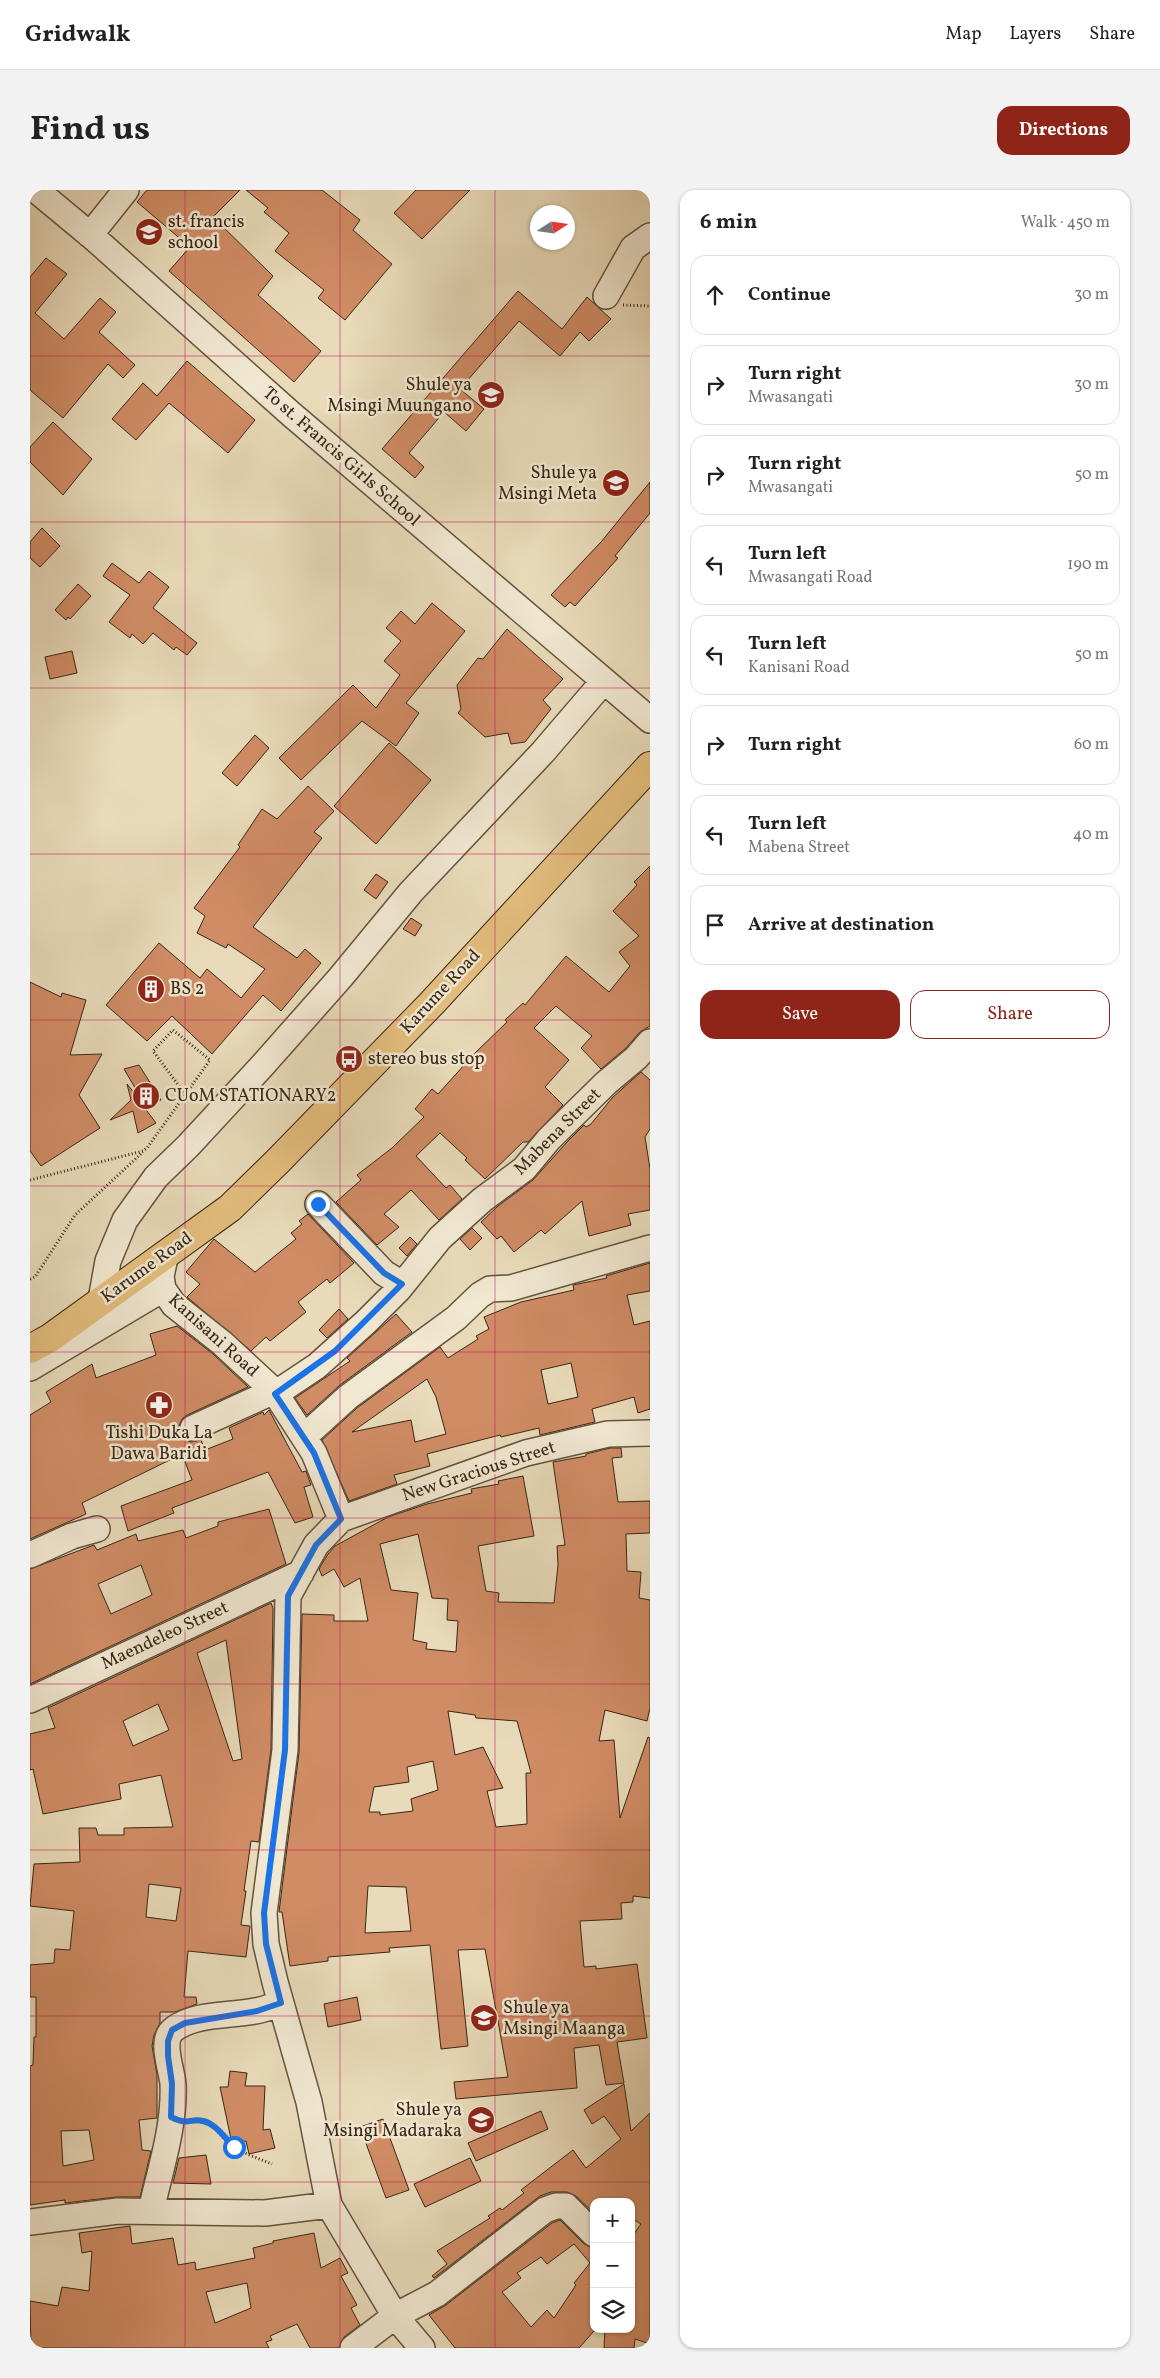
<!DOCTYPE html>
<html lang="en">
<head>
<meta charset="utf-8">
<style>
  body { margin:0; font-family:Vollkorn,serif; background:#f2f2f2; color:#222 }
  .controls { position:absolute; right:15px; bottom:15px; display:grid; overflow:hidden; border-radius:10px; box-shadow:0 1px 4px #0004 }
  .controls button { width:45px; height:45px; display:grid; place-items:center; padding:0; border:0; border-bottom:1px solid #e0e0e0; background:#fff; color:#222; font:25px sans-serif }
  .compass { position:absolute; left:500px; top:15px; width:45px; height:45px; border-radius:50%; background:#fff; box-shadow:0 1px 4px #0004; rotate:78deg }
  .stop { position:absolute; width:15px; height:15px; margin:-11px; border:4px solid #1a73e8; border-radius:50%; background:#fff }
  .stop.end { background:#1a73e8; border-color:#fff; box-shadow:0 1px 5px #0008 }
  .list { margin:0; padding:0; list-style:none }
  h2 { display:flex; justify-content:space-between; align-items:center; height:65px; margin:0; padding:0 20px; font-size:21px }
  h2 small { font-size:16px; font-weight:400; color:#767676 }
  .list li { display:grid; grid-template-columns:32px 1fr auto; gap:15px; align-items:center; box-sizing:border-box; height:80px; margin:0 10px 10px; padding:0 10px; border:1px solid #e0e0e0; border-radius:15px }
  .list b { display:block; font-size:19px; white-space:nowrap }
  .list p { margin:0; font-size:16px; white-space:nowrap; color:#767676 }
  .list em { font-size:16px; font-style:normal; color:#767676 }
  .actions { display:flex; gap:10px; padding:15px 20px }
  .actions a { flex:1; padding:11px 0; border:1px solid #8f2418; border-radius:15px; text-align:center; font-size:18px; color:#8f2418 }
  .actions .main { background:#8f2418; color:#fff }
  .icon { flex:none; width:28px; height:28px; fill:none; stroke:currentColor; stroke-width:2; stroke-linecap:round; stroke-linejoin:round }
  .map { position:relative; flex:none; width:620px; height:2158px; overflow:hidden; border-radius:15px }
  header { display:flex; align-items:center; gap:30px; box-sizing:border-box; height:70px; padding:0 25px; background:#fff; border-bottom:1px solid #e0e0e0 }
  header strong { font-size:24px }
  nav { display:flex; gap:28px; margin-inline-start:auto; font-size:18px }
  .intro { display:flex; align-items:center; justify-content:space-between; box-sizing:border-box; height:120px; padding:0 30px }
  h1 { margin:0; font-size:35px }
  .button { padding:12px 22px; border-radius:15px; background:#8f2418; color:#fff; font-size:18px; font-weight:700 }
  main { display:flex; gap:30px; padding:0 30px }
  aside { flex:1; background:#fff; border-radius:15px; box-shadow:0 1px 4px #0004 }
  .map>svg:first-child { display:block }
  .building { fill:#d08c65; stroke:#382615; fill-rule:evenodd }
  .lines { fill:none; stroke-linecap:round; stroke-linejoin:round }
  .minor-casing { stroke:#64533e; stroke-width:28 }
  .highway-casing { stroke:#382615; stroke-width:30 }
  .path { stroke:#382615; stroke-width:3; stroke-dasharray:1 2.5; stroke-linecap:butt }
  .minor { stroke:#f1e8d2; stroke-width:25 }
  .highway { stroke:#e4be7d; stroke-width:28 }
  .route { stroke:#1a73e8; stroke-width:6 }
  .grid { fill:none; stroke:#c2185b; stroke-width:1; stroke-opacity:0.55 }
  .labels { text-anchor:middle; dominant-baseline:central; stroke-width:5; stroke-linejoin:round; paint-order:stroke }
  .poi-label { font-size:18px; fill:#382615; stroke:#f1e8d2; text-anchor:start }
  .street-label { font-size:18px; fill:#382615; stroke:#f1e8d2 }
</style>
</head>
<body>
<header>
<strong>Gridwalk</strong>
<nav><a>Map</a><a>Layers</a><a>Share</a></nav>
</header>
<div class="intro"><h1>Find us</h1><a class="button">Directions</a></div>
<main>
<div class="map">
<svg width="620" height="2158" viewBox="0 0 620 2158">
  <rect width="100%" height="100%" fill="#e9dbba"/>
  <filter id="stains"><feTurbulence type="fractalNoise" baseFrequency=".004" numOctaves="4"/><feColorMatrix values="0 0 0 0 .2 0 0 0 0 .09 0 0 0 0 .02 0 0 0 .5 -.17"/></filter>
  <radialGradient id="worn" r=".72"><stop offset=".6" stop-color="#630" stop-opacity="0"/><stop offset="1" stop-color="#630" stop-opacity=".3"/></radialGradient>
  <!-- building -->
  <path class="building" d="M117 0H210L183 27 243 86 228 105 291 161 264 192 139 81 160 57 107 12Z
    M216 0H292L330 30 323 40 362 74 315 130 288 108 294 100 245 61 259 43 234 22 238 18Z
    M386 0H440L392 49 364 23Z
    M16 68 37 84 5 123 34 149 70 108 86 122 69 142 105 175 93 188 78 174 33 228 0 200V87Z
    M488 101 532 139 557 107 581 129 559 151 550 142 530 166 489 131 430 199 454 219 436 241 414 222 379 263 394 277 385 288 352 259Z
    M157 171 225 230 198 263 139 213 106 250 82 229 113 193 127 206Z
    M23 232 62 269 33 305 0 272V257Z
    M620 292V323L585 366 588 368 545 416 540 412 535 417 521 405 571 352Z
    M12 338 30 356 10 377 0 368V352Z
    M82 373 109 393 119 381 139 397 123 418 167 453 157 465 146 457 144 460 123 443 113 454 102 444 100 448 79 432 100 405 73 386Z
    M48 394 61 406 40 429 38 427 36 430 25 420Z
    M402 413 435 441 376 513 389 523 366 556 332 531 271 590 249 568 323 495 346 518 370 485 354 471 371 451 356 438 371 421 385 434Z
    M477 439 533 489 513 510 521 519 495 552 481 554 478 543 455 547 428 523 431 519 427 495 448 468 453 469Z
    M42 461 47 483 20 489 15 467Z
    M225 545 239 558 207 596 192 583Z
    M359 553 401 590 346 654 304 616Z
    M278 596 304 621 284 642 292 648 223 737 267 768 275 759 291 773 251 821 233 805 182 864 142 826 117 851 76 815 129 753 170 788 177 779 211 808 235 779 198 754 196 758 167 743 175 726 164 718 210 657 208 655 232 619 247 629Z
    M620 676V836L610 842 596 858 571 879 551 858 562 846 526 816 504 838 539 870 515 897 533 915 498 952H493L455 989 435 970 437 968 410 943 386 966 416 998 420 995 432 1009 409 1030 381 1000 354 1024 369 1037 347 1055 306 1012 331 990 327 985 362 958 394 927 385 919 402 899 408 904 446 862 477 832 475 830 493 813 495 815 536 766 579 802 600 776 589 762 609 746 583 721 607 695 604 692Z
    M346 684 358 692 346 709 334 700Z
    M381 728 392 735 385 746 373 739Z
    M0 792 31 807 32 803 56 810 40 865 72 864 49 905 70 938 11 976 0 961Z
    M109 875 131 910 114 917 126 933 108 943 103 921 80 930 101 910 97 894 106 905 108 903 94 879Z
    M611 882 620 890V939L615 947 620 979V1020L598 1024 601 1035 559 1046 552 1011 515 1044 511 1040 484 1062 471 1046 467 1049 451 1032 468 1016 503 990 537 952 554 935 556 937 561 934 582 908Z
    M278 1024 324 1073 300 1093 297 1089 268 1112 276 1122 240 1151 236 1147 221 1161 157 1107 170 1094 156 1082 184 1049 225 1082 266 1049 261 1043 272 1034 269 1031Z
    M442 1038 452 1048 440 1060 430 1049Z
    M380 1047 387 1054 377 1066 369 1058Z
    M620 1073V1101L597 1105 604 1135 620 1131V1219L608 1223 604 1207 562 1219 565 1232 510 1245 509 1238 471 1247 470 1245 397 1264 400 1276 364 1285 367 1294 319 1311 292 1250 327 1218 410 1157 418 1168 448 1149 446 1146 459 1139 454 1127 491 1112 544 1100 543 1095 577 1088 576 1086ZM541 1173 548 1207 518 1214 511 1180ZM397 1189 406 1207 416 1244 385 1252 381 1230 322 1242Z
    M309 1119 318 1129 297 1148 289 1140Z
    M366 1124 382 1142 310 1195 277 1225 265 1208 320 1171 317 1168Z
    M147 1136 183 1164 218 1197 157 1225 152 1229 149 1236 150 1244 154 1249 161 1252 171 1250 175 1260 203 1249 199 1238 233 1222 234 1225 239 1220 272 1282 276 1281 281 1295 274 1297 283 1327 265 1333 238 1282 142 1318 144 1323 98 1341 91 1316 162 1290 152 1264 52 1313 56 1324 0 1349V1225L21 1212 16 1202 62 1174 66 1188 126 1165 120 1144Z
    M580 1258H591L592 1267 582 1268 588 1312 620 1311V1343L596 1344 597 1381 611 1382 609 1408 620 1410V1518L617 1531 575 1520 569 1551 584 1550 590 1628 618 1547 620 1548V1708L603 1706V1712L591 1713 592 1729 550 1731 554 1777 566 1776V1779L607 1774 617 1848 587 1852 594 1893 576 1895 569 1855 544 1858 547 1898 426 1909 424 1892 478 1887 455 1759 428 1760 438 1856 411 1859 400 1755 359 1758 360 1762 298 1767V1771L260 1776 252 1722H249L269 1562 272 1424 304 1425V1431H338L330 1388 314 1397 304 1379 292 1386 289 1379 298 1364 305 1356 358 1327 397 1314 442 1303 441 1299 469 1294 468 1291 493 1286 504 1346 448 1356 456 1401 469 1403 468 1412 524 1413 528 1375 527 1356 535 1355 523 1272 556 1266V1264ZM388 1344 402 1408 418 1409 417 1430 428 1431 426 1462 396 1459 397 1453 383 1450 388 1403 361 1400 350 1354ZM418 1521 445 1525 446 1528 487 1531 501 1583H496L497 1634 466 1637 457 1601 473 1598 453 1557 425 1565ZM403 1571 408 1600 381 1609 383 1621 350 1625V1622H339L344 1597 379 1592 377 1577ZM338 1696 376 1697 381 1741 335 1743Z
    M239 1319 256 1374 0 1494V1379L64 1355 67 1360 106 1344 108 1351 153 1340 156 1348 188 1336V1332ZM111 1375 122 1405 81 1424 68 1394Z
    M241 1413 243 1418 241 1559 229 1652 221 1651 214 1701H216L211 1735 220 1736 216 1767 158 1761 154 1807H166L167 1814 145 1822H130V1833L124 1845 122 1856 127 1885V1928L109 1930 112 1960 121 1961 110 2007H86L35 2013V2010L0 2015V1876L3 1875 4 1847H6V1807H0V1775L24 1773 25 1759 40 1760 44 1721 0 1716 4 1674 50 1672 49 1638H66L68 1645H94V1638L143 1637 131 1585 89 1594 91 1609 13 1624 3 1579 0 1580V1544L25 1538 18 1518ZM196 1450 212 1569 203 1571 167 1463ZM128 1514 139 1540 103 1556 93 1531ZM119 1694 151 1698 146 1731 116 1727ZM59 1940 64 1970 33 1976 31 1941Z
    M327 1807 331 1830 298 1837 294 1814Z
    M200 1881 217 1883 215 1896H235L233 1940 240 1939 245 1958 219 1964 216 1951 202 1954 190 1897H198Z
    M594 1894 601 1941 620 1923V2154L605 2149 604 2158H574L575 2139H601V2048L611 2034 601 2028V2012H564V2023L546 2006 537 2002H521L510 2006 404 2088 402 2086 417 2074 407 2061 460 2028 458 2026 470 2018 472 2020 494 2003 491 2000 543 1960 556 1978 591 1949 574 1926 562 1934 554 1920Z
    M511 1921 518 1939 446 1971 438 1953Z
    M353 1929 379 2000 356 2008 330 1937Z
    M176 1965 181 1994 143 1993 149 1968Z
    M440 1968 451 1991 395 2017 384 1994Z
    M530 2030 554 2054 564 2058V2141L549 2158H425L399 2125 416 2115 522 2033ZM544 2054 560 2073 544 2093 546 2095 524 2128 517 2120 501 2137 472 2102 491 2088 487 2083 511 2067 517 2074Z
    M100 2036 102 2054 143 2048 148 2075 165 2072 166 2080 225 2068 223 2058 243 2053V2051L284 2043 291 2078 310 2068 318 2083 311 2086 327 2115 321 2118 330 2135 314 2147 309 2158H280L267 2134 240 2146 242 2150 236 2152 239 2158H1L0 2111 28 2116 32 2097 59 2101 62 2061 52 2063 49 2043ZM217 2093 221 2118 185 2133 176 2102Z"/>
  <g class="lines">
    <!-- minor casing -->
    <g class="minor-casing">
      <path id="minor" d="M6 0 65 49 261 224 620 530
        M60 45 96 0
        M576 106 603 58 620 46
        M288 1014 354 1083 372 1094
        M136 1063 131 1086 133 1099 144 1115 192 1153 244 1201 284 1263 311 1329
        M71 1110 78 1071 95 1030 126 987 158 956 232 876 310 788 381 702 513 562 573 492
        M0 1178 133 1099
        M245 1204 287 1176 336 1132 369 1099 410 1048 452 1010 494 979 519 949 576 893 606 868 620 852
        M163 1238 244 1201
        M274 1247 318 1207 426 1128 450 1105 460 1099 481 1098 620 1058
        M0 1365 42 1346 67 1339
        M0 1510 271 1383
        M121 2021C130 1980 145 1936 143 1894 142 1879 129 1850 144 1839 166 1823 200 1826 225 1821 234 1820 242 1816 251 1813
        M0 2032 88 2021 235 2023 299 2015
        M323 2158 365 2126 407 2104 515 2020 526 2016H536L564 2044
        M392 2158 365 2126 299 2015 279 1912 245 1792 236 1754 234 1723 255 1560 258 1406 286 1355 311 1329 496 1263 578 1244 620 1243"/>
    </g>
    <!-- highway casing -->
    <g class="highway-casing">
      <path id="highway" d="M0 1159 20 1148 200 1018 248 971 402 813 620 576"/>
    </g>
    <!-- path -->
    <path class="path" d="M593 115 620 116
      M0 990 113 961 117 958 180 870 143 840 123 861 155 904
      M0 1089 5 1087 45 1025 113 962
      M160 1932C189 1929 186 1948 206 1958 217 1965 230 1969 242 1974"/>
    <!-- minor -->
    <use href="#minor" class="minor"/>
    <!-- highway -->
    <use href="#highway" class="highway"/>
  </g>
  <g class="lines">
    <!-- route -->
    <path class="route" d="M204 1957C195 1948 186 1934 173 1931 159 1928 159 1936 141 1927L142 1894 138 1866V1851L142 1840 155 1833 227 1821 251 1813 236 1754 234 1723 255 1560 258 1406 286 1355 311 1329 284 1263 245 1204 305 1161 372 1094 354 1083 288 1014"/>
  </g>
  <!-- grid -->
  <path class="grid" d="M155 0V2158M310 0V2158M465 0V2158M0 166H620M0 332H620M0 498H620M0 664H620M0 830H620M0 996H620M0 1162H620M0 1328H620M0 1494H620M0 1660H620M0 1826H620M0 1992H620"/>
  <!-- icons -->
  <defs>
    <g id="school-disc" transform="scale(1.4375)"><circle r="9.5" fill="#8f2418" stroke="#f1e8d2"/><path d="M0-5L7-2L0 1L-7-2ZM-4 1L0 2.5L4 1V4Q0 6-4 4Z" fill="#fff"/></g>
    <g id="building-disc" transform="scale(1.4375)"><circle r="9.5" fill="#8f2418" stroke="#f1e8d2"/><path d="M-4-6H4V6H1V3H-1V6H-4ZM-2.5-4.3h1.7v1.8h-1.7ZM.8-4.3h1.7v1.8H.8ZM-2.5-1h1.7V.8h-1.7ZM.8-1h1.7V.8H.8Z" fill="#fff"/></g>
    <g id="bus-disc" transform="scale(1.4375)"><circle r="9.5" fill="#8f2418" stroke="#f1e8d2"/><path d="M-5-6H5V4H4V6H2V4H-2V6H-4V4H-5ZM-3.5-4V0h7V-4ZM-3.5 1.2v1.5H-2V1.2ZM2 1.2v1.5H3.5V1.2Z" fill="#fff"/></g>
    <g id="pharmacy-disc" transform="scale(1.4375)"><circle r="9.5" fill="#8f2418" stroke="#f1e8d2"/><path d="M-2-6h4v4h4v4h-4v4h-4v-4h-4v-4h4Z" fill="#fff"/></g>
  </defs>
  <g fill-rule="evenodd">
    <use href="#school-disc" x="119" y="42"/>
    <use href="#school-disc" x="461" y="205"/>
    <use href="#school-disc" x="586" y="293"/>
    <use href="#building-disc" x="121" y="799"/>
    <use href="#bus-disc" x="319" y="869"/>
    <use href="#building-disc" x="116" y="906"/>
    <use href="#pharmacy-disc" x="129" y="1215"/>
    <use href="#school-disc" x="454" y="1828"/>
    <use href="#school-disc" x="451" y="1930"/>
  </g>
  <g class="labels">
    <!-- poi labels -->
    <g class="poi-label">
      <text x="138" y="32">st. francis<tspan x="138" dy="21">school</tspan></text>
      <text x="442" y="195" text-anchor="end">Shule ya<tspan x="442" dy="21">Msingi Muungano</tspan></text>
      <text x="567" y="283" text-anchor="end">Shule ya<tspan x="567" dy="21">Msingi Meta</tspan></text>
      <text x="140" y="799">BS 2</text>
      <text x="338" y="869">stereo bus stop</text>
      <text x="135" y="906">CUoM STATIONARY2</text>
      <text x="129" y="1243" text-anchor="middle">Tishi Duka La<tspan x="129" dy="21">Dawa Baridi</tspan></text>
      <text x="473" y="1818">Shule ya<tspan x="473" dy="21">Msingi Maanga</tspan></text>
      <text x="432" y="1920" text-anchor="end">Shule ya<tspan x="432" dy="21">Msingi Madaraka</tspan></text>
    </g>
    <!-- street labels -->
    <g class="street-label">
      <text transform="translate(311 267) rotate(41)">To st. Francis Girls School</text>
      <text transform="translate(411 802) rotate(-47)">Karume Road</text>
      <text transform="translate(528 942) rotate(-45)">Mabena Street</text>
      <text transform="translate(117 1078) rotate(-36)">Karume Road</text>
      <text transform="translate(183 1146) rotate(42)">Kanisani Road</text>
      <text transform="translate(449 1282) rotate(-18)">New Gracious Street</text>
      <text transform="translate(135 1446) rotate(-25)">Maendeleo Street</text>
    </g>
  </g>
  <rect width="100%" height="100%" filter="url(#stains)"/>
  <rect width="100%" height="100%" fill="url(#worn)"/>
</svg>
<div class="controls">
<button>+</button>
<button>−</button>
<button><svg class="icon" aria-label="layers" viewBox="0 0 24 24"><path d="M12 4l9 5-9 5-9-5zM3 14l9 5 9-5"/></svg></button>
</div>
<svg class="compass" viewBox="-18 -18 36 36"><path d="M0-13l5 13h-10z" fill="#e53935"/><path d="M0 13l5-13h-10z" fill="#767676"/></svg>
<div class="stop" style="left:204px;top:1957px"></div>
<div class="stop end" style="left:288px;top:1014px"></div>
</div>
<aside>
<h2>6 min<small>Walk · 450 m</small></h2>
<ul class="list">
<li><svg class="icon" aria-label="ahead" viewBox="0 0 24 24"><path d="M12 20V5M6 11l6-6 6 6"/></svg><div><b>Continue</b></div><em>30 m</em></li>
<li><svg class="icon" aria-label="right" viewBox="0 0 24 24"><path d="M7 20v-9h11M14 6l5 5-5 5"/></svg><div><b>Turn right</b><p>Mwasangati</p></div><em>30 m</em></li>
<li><svg class="icon" aria-label="right" viewBox="0 0 24 24"><path d="M7 20v-9h11M14 6l5 5-5 5"/></svg><div><b>Turn right</b><p>Mwasangati</p></div><em>50 m</em></li>
<li><svg class="icon" aria-label="left" viewBox="0 0 24 24"><path d="M17 20v-9H6M10 6l-5 5 5 5"/></svg><div><b>Turn left</b><p>Mwasangati Road</p></div><em>190 m</em></li>
<li><svg class="icon" aria-label="left" viewBox="0 0 24 24"><path d="M17 20v-9H6M10 6l-5 5 5 5"/></svg><div><b>Turn left</b><p>Kanisani Road</p></div><em>50 m</em></li>
<li><svg class="icon" aria-label="right" viewBox="0 0 24 24"><path d="M7 20v-9h11M14 6l5 5-5 5"/></svg><div><b>Turn right</b></div><em>60 m</em></li>
<li><svg class="icon" aria-label="left" viewBox="0 0 24 24"><path d="M17 20v-9H6M10 6l-5 5 5 5"/></svg><div><b>Turn left</b><p>Mabena Street</p></div><em>40 m</em></li>
<li><svg class="icon" aria-label="arrive" viewBox="0 0 24 24"><path d="M6 21V4h12l-3 4 3 4H6"/></svg><div><b>Arrive at destination</b></div></li>
</ul>
<div class="actions"><a class="main">Save</a><a>Share</a></div>
</aside>
</main>
</body>
</html>
